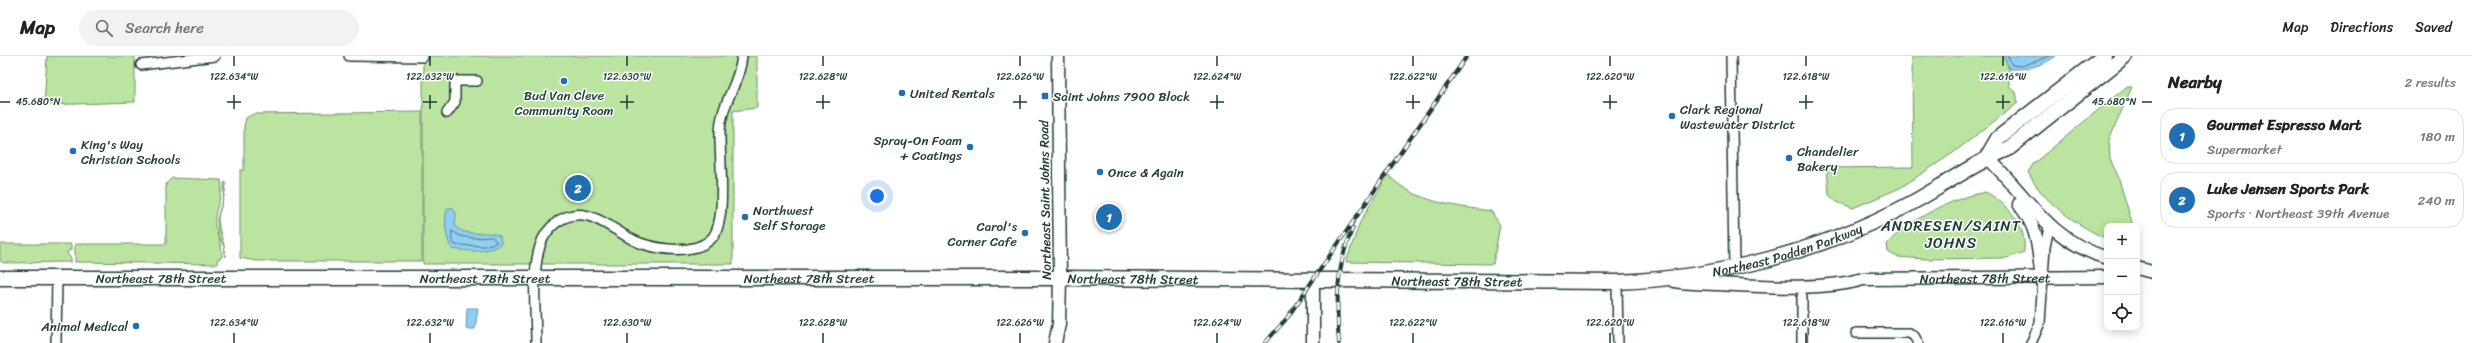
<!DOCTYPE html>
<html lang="en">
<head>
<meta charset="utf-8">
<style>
  body { margin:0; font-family:Sriracha,sans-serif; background:#f2f2f2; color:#222 }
  .controls { position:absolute; right:12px; bottom:12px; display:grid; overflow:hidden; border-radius:8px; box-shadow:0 2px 10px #0003 }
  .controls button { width:36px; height:36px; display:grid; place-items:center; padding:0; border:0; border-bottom:1px solid #e0e0e0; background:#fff; color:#222; font:20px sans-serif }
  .you { position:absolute; left:877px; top:140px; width:14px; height:14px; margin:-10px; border:3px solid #fff; border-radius:50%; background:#1a73e8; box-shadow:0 0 0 6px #1a73e833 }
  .badge { display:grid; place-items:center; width:26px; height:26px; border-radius:50%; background:#1f6fb2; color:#fff; font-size:13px; font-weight:700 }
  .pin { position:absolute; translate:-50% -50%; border:2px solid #fff; box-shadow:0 1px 4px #0006 }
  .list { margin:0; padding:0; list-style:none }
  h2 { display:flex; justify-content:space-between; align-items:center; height:52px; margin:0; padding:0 16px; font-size:17px }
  h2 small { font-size:13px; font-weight:400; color:#767676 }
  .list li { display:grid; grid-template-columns:26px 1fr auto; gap:12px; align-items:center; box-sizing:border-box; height:56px; margin:0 8px 8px; padding:0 8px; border:1px solid #e0e0e0; border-radius:16px }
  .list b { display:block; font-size:15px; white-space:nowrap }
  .list p { margin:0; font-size:13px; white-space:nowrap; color:#767676 }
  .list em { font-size:13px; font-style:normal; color:#767676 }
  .icon { flex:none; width:22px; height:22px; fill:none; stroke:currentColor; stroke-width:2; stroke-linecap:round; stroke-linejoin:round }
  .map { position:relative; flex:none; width:2152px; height:287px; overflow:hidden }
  header { display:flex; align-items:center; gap:24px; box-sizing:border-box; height:56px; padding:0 20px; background:#fff; border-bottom:1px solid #e0e0e0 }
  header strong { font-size:19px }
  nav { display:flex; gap:22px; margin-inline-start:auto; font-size:14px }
  .search { width:280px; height:36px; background:#f2f2f2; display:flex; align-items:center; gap:10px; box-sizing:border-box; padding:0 14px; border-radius:22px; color:#767676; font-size:15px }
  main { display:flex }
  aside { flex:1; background:#fff }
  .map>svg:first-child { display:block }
  .green { fill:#bbe4a0; stroke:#6d906a }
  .water { fill:#91cef2; stroke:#6394a6 }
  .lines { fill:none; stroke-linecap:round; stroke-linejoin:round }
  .shore { stroke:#4d7780; stroke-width:1 }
  .street-casing { stroke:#1f3d34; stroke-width:12 }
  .secondary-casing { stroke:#1f3d34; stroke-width:15 }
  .primary-casing { stroke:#1f3d34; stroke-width:17 }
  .street { stroke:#fff; stroke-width:9 }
  .secondary { stroke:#fff; stroke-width:12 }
  .primary { stroke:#fff; stroke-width:14 }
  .rail-casing { stroke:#1f3d34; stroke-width:4 }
  .rail { stroke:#fff; stroke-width:2.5; stroke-dasharray:8; stroke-linecap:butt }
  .ticks { fill:none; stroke:#1f3d34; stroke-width:1.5 }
  .poi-dot { fill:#1f6fb2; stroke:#fff; stroke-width:1.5 }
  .labels { text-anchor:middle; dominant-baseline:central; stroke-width:3; stroke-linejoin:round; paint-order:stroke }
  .poi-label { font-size:13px; fill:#1f3d34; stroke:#fff; text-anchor:start }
  .street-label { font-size:13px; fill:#1f3d34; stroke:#fff }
  .quarter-label { font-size:15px; letter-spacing:1px; fill:#1f3d34; stroke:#fff }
  .ticks-label { font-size:10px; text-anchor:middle; fill:#1f3d34; stroke:#fff; stroke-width:3; stroke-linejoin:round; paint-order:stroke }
</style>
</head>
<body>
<header>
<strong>Map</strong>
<div class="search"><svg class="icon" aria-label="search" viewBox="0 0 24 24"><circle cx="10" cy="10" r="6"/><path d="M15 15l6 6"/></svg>Search here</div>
<nav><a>Map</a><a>Directions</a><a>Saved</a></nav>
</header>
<main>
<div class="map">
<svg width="2152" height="287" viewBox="0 0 2152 287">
  <rect width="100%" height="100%" fill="#fff"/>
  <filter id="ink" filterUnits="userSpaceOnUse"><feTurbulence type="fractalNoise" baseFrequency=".025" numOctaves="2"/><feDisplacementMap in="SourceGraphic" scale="8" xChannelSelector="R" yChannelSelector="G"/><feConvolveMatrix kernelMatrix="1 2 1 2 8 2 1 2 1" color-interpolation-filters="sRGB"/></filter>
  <g filter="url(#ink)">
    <!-- green -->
    <path class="green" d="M47 0H135V46L44 49Z
      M423 0H757V52L733 55V208H423Z
      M1912 0H2004L2009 13V30L2016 36 2018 47 1953 97 1900 132 1853 152 1837 146 1829 139 1827 112 1913 111Z
      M2126 31H2132L2109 84 2110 103 2118 120 2133 170H2107V183C2078 170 2042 146 2028 116L2034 107Z
      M422 56V205H257L240 202V114H244V70L246 62 253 58Z
      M1388 119C1416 147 1455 150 1491 155L1500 169 1493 208 1346 206 1360 166Z
      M172 122 221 124C224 138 217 147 215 161 213 176 223 187 222 201L217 204 218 208 75 206V188H166V128Z
      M226 126C226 141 218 153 218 164 219 177 225 188 226 201L224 190 218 180 217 163 224 140V127Z
      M1986 136C2008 149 2027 168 2024 196L2007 202 1925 203 1897 201 1888 196 1887 188C1907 164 1955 141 1986 136Z
      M0 188H71V194L68 195 67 198 71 202V206L4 207 0 205Z"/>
    <!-- water -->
    <path class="water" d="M2004 0H2056C2043 10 2026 14 2009 13Z
      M448 152H453L456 158 455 170C468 183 485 173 500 180L501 187C490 198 467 195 452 193 446 184 443 162 448 152Z
      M467 252H478L475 273H466Z"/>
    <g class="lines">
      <!-- shore -->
      <path class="shore" d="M2008 0 2012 9 2022 10 2050 0
        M452 175 460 180 473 182 492 181 497 186 485 190 455 189 452 185Z"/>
      <!-- street casing -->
      <g class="street-casing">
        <path id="street" d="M349 0 423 1
          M1731 0 1734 211
          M141 9 215 0
          M447 57 455 46V25H477
          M1617 226 1618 287
          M1802 240V287
          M1856 277H1909L1914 280 1918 287
          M56 287 57 222
          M536 287C536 256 531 220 540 190 543 180 549 172 557 166 588 144 613 177 640 187 660 194 696 199 712 182 728 165 719 99 720 75 721 47 740 27 742 0
          M2031 287 2040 267 2045 191 2049 171"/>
      </g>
      <!-- secondary casing -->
      <g class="secondary-casing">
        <g id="secondary">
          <path d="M1987 101C2028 141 2048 184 2107 202"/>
          <path d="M2019 148C2040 175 2037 190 2042 222"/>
          <path d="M2137 212 2152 216"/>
          <path id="s1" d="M1674 225C1688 228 1703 227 1717 228 1759 230 1824 235 1863 223L2107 221"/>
          <path d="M1055 287 1059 268 1060 222 1058 0"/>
          <path d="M1313 287V224"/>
        </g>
      </g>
      <!-- primary casing -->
      <g class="primary-casing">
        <g id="primary">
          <path d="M1987 101 1998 82 2104 0"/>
          <path id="s2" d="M0 222H1060L1617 226C1718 222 1819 196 1908 149 1942 131 1973 107 2008 93L2125 0"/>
        </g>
      </g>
      <!-- street -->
      <use href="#street" class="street"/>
      <!-- secondary -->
      <use href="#secondary" class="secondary"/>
      <!-- primary -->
      <use href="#primary" class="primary"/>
      <!-- rail casing -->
      <g class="rail-casing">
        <path id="rail" d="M1265 287 1287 262 1313 224 1467 0
          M1339 287C1336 247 1336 209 1353 172"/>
      </g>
      <!-- rail -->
      <use href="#rail" class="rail"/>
    </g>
  </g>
  <!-- ticks -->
  <path class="ticks" d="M234 0V10M430 0V10M627 0V10M823 0V10M1020 0V10M1217 0V10M1413 0V10M1610 0V10M1806 0V10M2003 0V10M234 39V53M430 39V53M627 39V53M823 39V53M1020 39V53M1217 39V53M1413 39V53M1610 39V53M1806 39V53M2003 39V53M0 46H10M227 46H241M423 46H437M620 46H634M816 46H830M1013 46H1027M1210 46H1224M1406 46H1420M1603 46H1617M1799 46H1813M1996 46H2010M2142 46H2152M234 277V287M430 277V287M627 277V287M823 277V287M1020 277V287M1217 277V287M1413 277V287M1610 277V287M1806 277V287M2003 277V287"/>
  <!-- markers -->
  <g class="poi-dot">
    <circle cx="564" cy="25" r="4"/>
    <circle cx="902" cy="37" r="4"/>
    <rect x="1041" y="36" width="8" height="8" rx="2"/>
    <circle cx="1672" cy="60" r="4"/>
    <circle cx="970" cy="91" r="4"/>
    <circle cx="73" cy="95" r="4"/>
    <circle cx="1789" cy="102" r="4"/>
    <circle cx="1100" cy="116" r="4"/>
    <circle cx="745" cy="161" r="4"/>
    <circle cx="1025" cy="177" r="4"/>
    <circle cx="136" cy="270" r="4"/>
  </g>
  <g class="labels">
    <!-- poi labels -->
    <g class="poi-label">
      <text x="910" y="37">United Rentals</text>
      <text x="564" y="39" text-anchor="middle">Bud Van Cleve<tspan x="564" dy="15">Community Room</tspan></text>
      <text x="1053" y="40">Saint Johns 7900 Block</text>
      <text x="1680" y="53">Clark Regional<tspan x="1680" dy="15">Wastewater District</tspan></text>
      <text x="962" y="84" text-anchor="end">Spray-On Foam<tspan x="962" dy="15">+ Coatings</tspan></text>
      <text x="81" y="88">King's Way<tspan x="81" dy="15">Christian Schools</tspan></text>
      <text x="1797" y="95">Chandelier<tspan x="1797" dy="15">Bakery</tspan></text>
      <text x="1108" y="116">Once &amp; Again</text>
      <text x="753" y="154">Northwest<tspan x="753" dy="15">Self Storage</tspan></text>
      <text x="1017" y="170" text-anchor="end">Carol's<tspan x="1017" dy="15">Corner Cafe</tspan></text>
      <text x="128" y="270" text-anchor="end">Animal Medical</text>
    </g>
    <!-- street labels -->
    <g class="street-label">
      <text transform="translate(1045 144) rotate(-91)">Northeast Saint Johns Road</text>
      <text stroke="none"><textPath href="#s2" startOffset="1791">Northeast Padden Parkway</textPath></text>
      <text stroke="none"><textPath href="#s1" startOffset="312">Northeast 78th Street</textPath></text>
      <text stroke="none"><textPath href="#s2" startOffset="161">Northeast 78th Street</textPath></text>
      <text stroke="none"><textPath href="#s2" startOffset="485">Northeast 78th Street</textPath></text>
      <text stroke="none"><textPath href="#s2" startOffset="809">Northeast 78th Street</textPath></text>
      <text stroke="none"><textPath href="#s2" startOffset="1133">Northeast 78th Street</textPath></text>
      <text stroke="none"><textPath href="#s2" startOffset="1457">Northeast 78th Street</textPath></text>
    </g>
    <!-- quarter labels -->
    <g class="quarter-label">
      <text x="1951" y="170">ANDRESEN/SAINT<tspan x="1951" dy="17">JOHNS</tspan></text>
    </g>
  </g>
  <g class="ticks-label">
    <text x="234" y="24">122.634°W</text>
    <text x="430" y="24">122.632°W</text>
    <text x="627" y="24">122.630°W</text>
    <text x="823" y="24">122.628°W</text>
    <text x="1020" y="24">122.626°W</text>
    <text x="1217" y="24">122.624°W</text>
    <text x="1413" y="24">122.622°W</text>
    <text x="1610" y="24">122.620°W</text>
    <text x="1806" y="24">122.618°W</text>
    <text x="2003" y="24">122.616°W</text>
    <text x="38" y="49">45.680°N</text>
    <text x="2114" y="49">45.680°N</text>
    <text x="234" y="270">122.634°W</text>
    <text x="430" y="270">122.632°W</text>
    <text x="627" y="270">122.630°W</text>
    <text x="823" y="270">122.628°W</text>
    <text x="1020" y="270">122.626°W</text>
    <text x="1217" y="270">122.624°W</text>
    <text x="1413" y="270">122.622°W</text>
    <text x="1610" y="270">122.620°W</text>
    <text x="1806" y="270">122.618°W</text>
    <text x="2003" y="270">122.616°W</text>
  </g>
</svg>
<div class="controls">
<button>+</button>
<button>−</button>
<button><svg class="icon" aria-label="locate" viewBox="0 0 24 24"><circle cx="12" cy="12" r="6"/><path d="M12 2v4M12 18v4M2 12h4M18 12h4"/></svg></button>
</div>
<div class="you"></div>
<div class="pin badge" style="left:1109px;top:161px">1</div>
<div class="pin badge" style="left:578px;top:132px">2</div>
</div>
<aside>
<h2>Nearby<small>2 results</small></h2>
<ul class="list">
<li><span class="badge">1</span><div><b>Gourmet Espresso Mart</b><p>Supermarket</p></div><em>180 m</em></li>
<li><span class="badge">2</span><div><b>Luke Jensen Sports Park</b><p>Sports · Northeast 39th Avenue</p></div><em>240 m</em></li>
</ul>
</aside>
</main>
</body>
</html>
